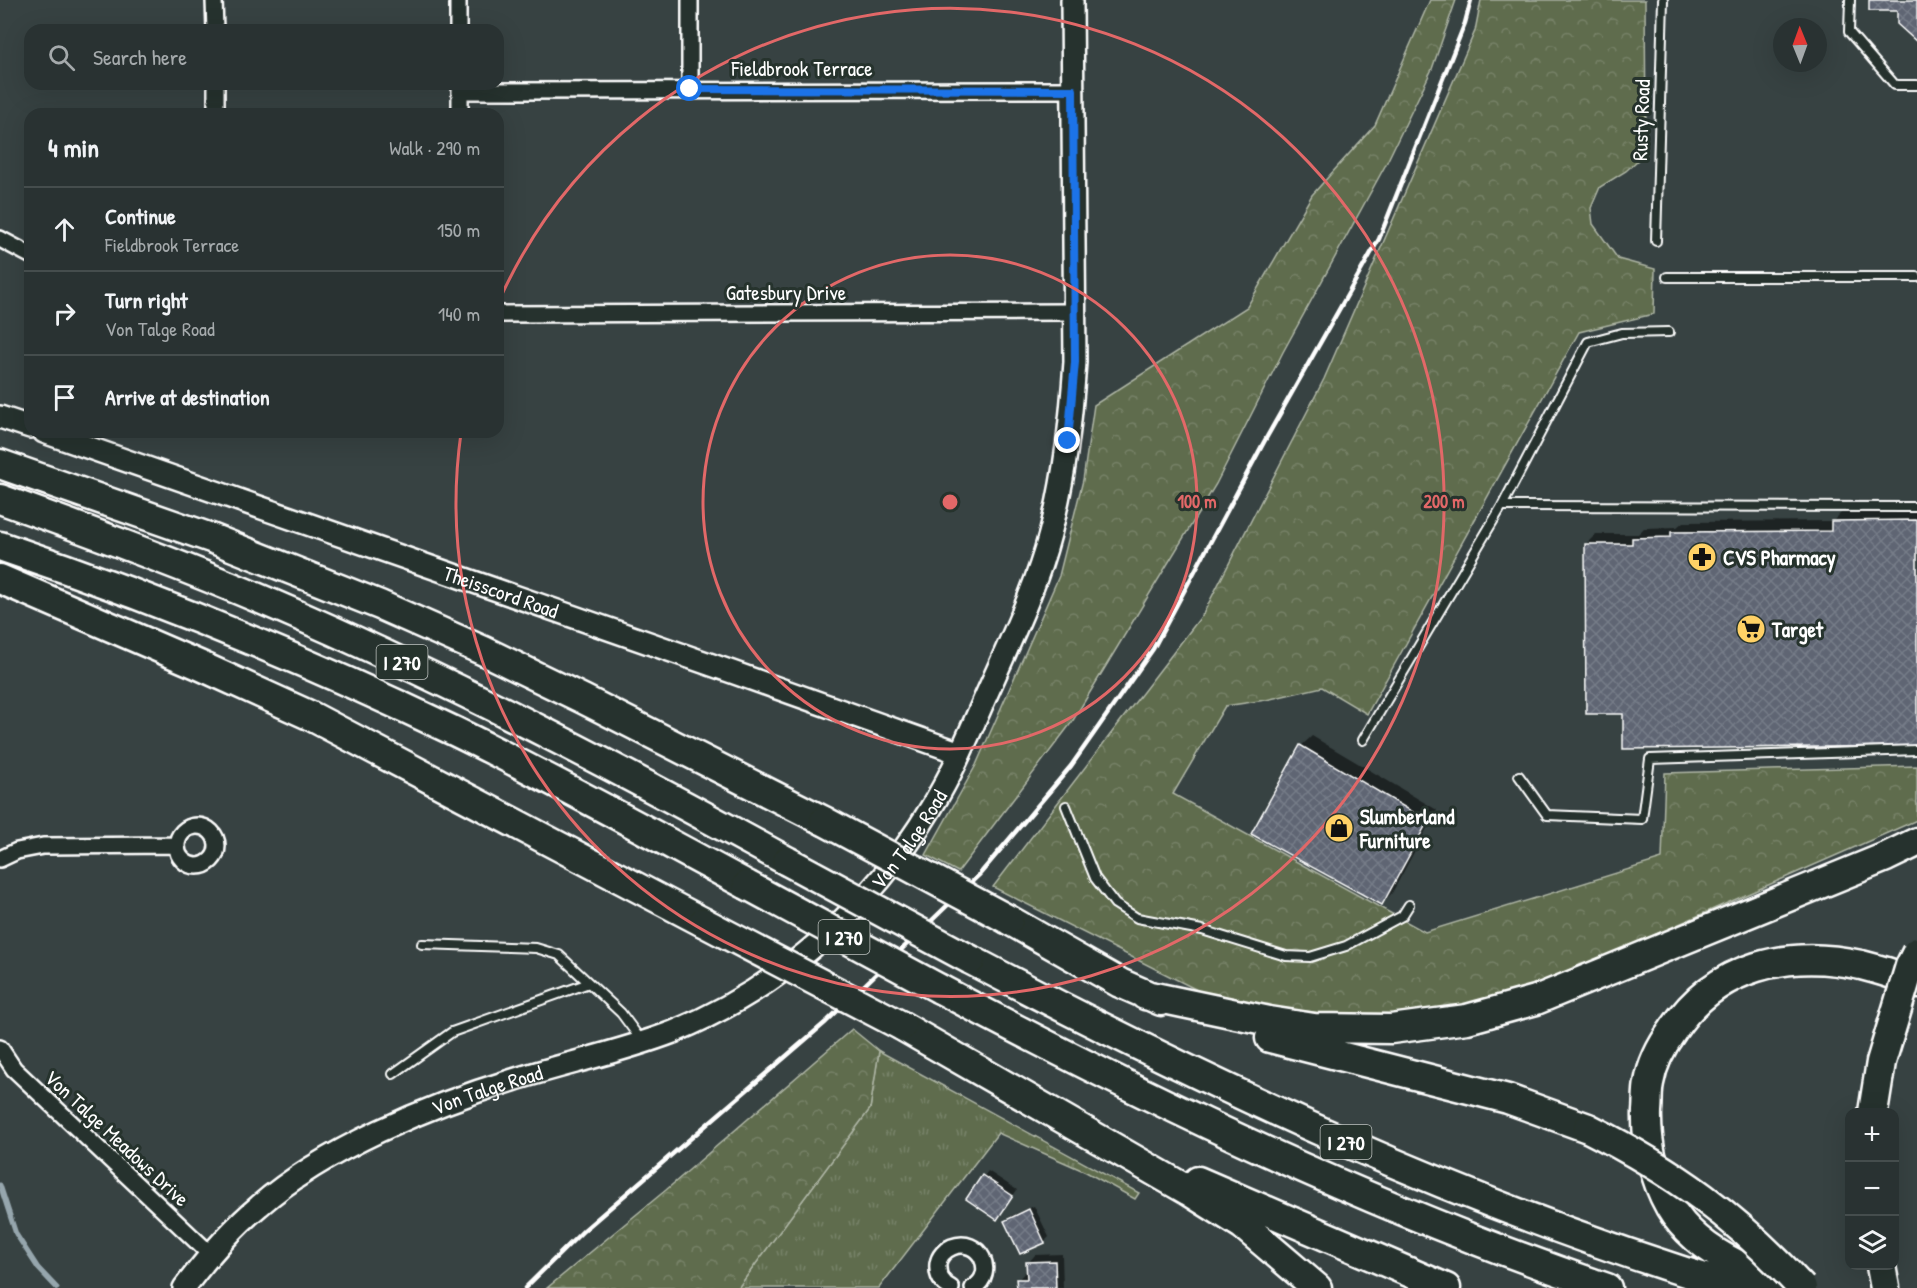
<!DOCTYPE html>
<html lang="en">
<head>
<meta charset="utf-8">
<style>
  body { margin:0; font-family:"Patrick Hand",sans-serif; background:#313a3a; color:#f1f3f6 }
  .controls { position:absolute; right:18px; bottom:18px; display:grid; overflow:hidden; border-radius:12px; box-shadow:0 6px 24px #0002 }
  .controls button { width:54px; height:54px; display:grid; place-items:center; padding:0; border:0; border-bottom:2px solid #454d4d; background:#293232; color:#f1f3f6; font:30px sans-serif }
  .compass { position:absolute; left:1773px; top:18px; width:54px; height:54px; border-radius:50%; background:#293232; box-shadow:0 6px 24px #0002; rotate:359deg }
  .stop { position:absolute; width:18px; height:18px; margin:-14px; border:4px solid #1a73e8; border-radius:50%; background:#fff }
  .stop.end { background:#1a73e8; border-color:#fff; box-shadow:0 2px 6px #0008 }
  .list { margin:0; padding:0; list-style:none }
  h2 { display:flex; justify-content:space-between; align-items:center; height:78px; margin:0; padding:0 24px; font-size:26px }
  h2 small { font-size:20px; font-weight:400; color:#a5aaac }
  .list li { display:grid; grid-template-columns:39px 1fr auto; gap:18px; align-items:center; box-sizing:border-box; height:84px; padding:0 24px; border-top:2px solid #454d4d }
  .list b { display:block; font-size:22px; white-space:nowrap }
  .list p { margin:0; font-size:20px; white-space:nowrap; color:#a5aaac }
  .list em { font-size:20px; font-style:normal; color:#a5aaac }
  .icon { flex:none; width:33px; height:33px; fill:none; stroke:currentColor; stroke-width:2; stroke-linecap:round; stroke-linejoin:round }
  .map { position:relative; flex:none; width:1917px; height:1288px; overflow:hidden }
  .search { position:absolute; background:#293232; box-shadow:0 6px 24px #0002; left:24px; top:24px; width:480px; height:66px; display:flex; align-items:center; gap:15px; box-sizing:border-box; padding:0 21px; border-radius:18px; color:#a5aaac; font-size:22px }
  .panel { position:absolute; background:#293232; box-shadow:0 6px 24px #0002; left:24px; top:108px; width:480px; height:330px; border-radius:18px }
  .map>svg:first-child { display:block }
  .grass { fill:url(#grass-tufts); stroke:#afb6a6; stroke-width:1.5 }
  .forest { fill:url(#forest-crowns); stroke:#afb6a6; stroke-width:1.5 }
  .shadow { fill:#0007 }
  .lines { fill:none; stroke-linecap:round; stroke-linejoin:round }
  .stream { stroke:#96a6ad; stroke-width:5 }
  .building { fill:url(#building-cross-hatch); stroke:#fff; stroke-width:1.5 }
  .lane-casing { stroke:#fff; stroke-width:12 }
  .street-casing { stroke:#fff; stroke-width:20 }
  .secondary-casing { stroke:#fff; stroke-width:26 }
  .highway-casing { stroke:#fff; stroke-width:33 }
  .lane { stroke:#26332d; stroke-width:8 }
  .street { stroke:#26332d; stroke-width:15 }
  .secondary { stroke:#26332d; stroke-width:21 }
  .highway { stroke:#26332d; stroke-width:28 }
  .rail { stroke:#fff; stroke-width:4.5 }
  .highway-bridge-casing { stroke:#fff; stroke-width:33; stroke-linecap:butt }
  .highway-bridge { stroke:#26332d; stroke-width:28 }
  .route { stroke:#1a73e8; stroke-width:8 }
  .ring { fill:none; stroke:#e26868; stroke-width:3 }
  .labels { text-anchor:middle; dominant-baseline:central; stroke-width:6; stroke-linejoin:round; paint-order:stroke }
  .shield { fill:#26332d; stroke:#bec2c0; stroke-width:1.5 }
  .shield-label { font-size:20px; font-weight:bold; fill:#fff }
  .street-label { font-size:21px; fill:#fff; stroke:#26332d }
  .poi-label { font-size:21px; font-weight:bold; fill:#fff; stroke:#26332d; text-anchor:start }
  .centre { fill:#e26868; stroke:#26332d; stroke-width:3 }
  .ring-label { font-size:18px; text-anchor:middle; font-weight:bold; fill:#e26868; stroke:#26332d; stroke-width:6; stroke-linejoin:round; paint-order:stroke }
</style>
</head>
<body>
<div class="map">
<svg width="1917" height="1288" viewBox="0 0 1917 1288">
  <defs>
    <pattern id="grass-tufts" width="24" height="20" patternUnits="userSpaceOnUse" patternTransform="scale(1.5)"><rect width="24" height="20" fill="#5f6c4d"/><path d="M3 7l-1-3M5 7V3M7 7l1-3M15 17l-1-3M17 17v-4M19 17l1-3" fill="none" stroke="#778268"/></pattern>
    <pattern id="forest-crowns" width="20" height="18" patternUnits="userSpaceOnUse" patternTransform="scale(1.5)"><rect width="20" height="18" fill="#5f6c4d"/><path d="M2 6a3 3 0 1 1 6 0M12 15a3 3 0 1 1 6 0" fill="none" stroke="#778268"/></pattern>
    <pattern id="building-cross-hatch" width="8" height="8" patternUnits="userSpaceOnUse" patternTransform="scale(1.5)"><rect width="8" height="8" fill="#5e6573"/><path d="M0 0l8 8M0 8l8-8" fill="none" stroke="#767c88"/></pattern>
  </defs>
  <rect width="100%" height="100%" fill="#374242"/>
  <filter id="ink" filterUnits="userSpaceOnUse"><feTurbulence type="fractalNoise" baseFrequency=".0167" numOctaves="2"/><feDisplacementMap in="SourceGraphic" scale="12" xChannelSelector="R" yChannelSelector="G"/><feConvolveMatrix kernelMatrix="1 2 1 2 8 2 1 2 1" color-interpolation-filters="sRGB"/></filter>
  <g filter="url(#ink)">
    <!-- grass -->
    <path class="grass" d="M879 1051 1139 1193 1135 1199 1086 1172 998 1133 879 1288H738L870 1109Z"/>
    <!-- forest -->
    <path class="forest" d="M1430 0H1456L1432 69 1385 166 1283 352 1216 484 1072 722 958 872 926 855 976 765 1059 576 1083 480 1094 405 1247 307 1312 195 1375 125Z
      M1481 0H1645L1646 139 1640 158 1626 171 1600 187 1591 208 1593 224 1618 259 1655 269 1654 314 1579 332 1367 714 1322 687 1266 700 1225 706 1173 794 1425 932 1662 859 1665 773 1917 766V820L1526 991 1446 1012 1361 1018 1217 1000 993 887 1203 614 1324 379 1475 31Z
      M852 1029 879 1051 870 1109 738 1288H547L666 1190Z"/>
    <!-- shadow -->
    <path class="shadow" d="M1917 510V745L1624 712 1586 544 1596 534H1638L1644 528 1677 527 1683 522 1833 521 1843 511Z
      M1312 736 1437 810 1392 893 1382 904 1301 746Z
      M988 1171 1017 1190 1001 1213 984 1176Z
      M1034 1206 1049 1237 1044 1242 1006 1221 1011 1216Z
      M1062 1254 1063 1288H1018V1280L1025 1272H1028V1263L1035 1255Z"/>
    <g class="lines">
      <!-- stream -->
      <path class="stream" d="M0 1185 16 1234 38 1268 57 1288"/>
    </g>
    <!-- building -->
    <path class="building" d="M1869 0H1917V42L1897 24V11H1869Z
      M1917 520V746L1623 749V714H1586L1585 544H1632V538L1671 537V532L1831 531V521Z
      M1300 745 1428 821 1382 905 1251 834Z
      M982 1175 1013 1196 997 1220 966 1199Z
      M1029 1209 1045 1243 1020 1254 1004 1221Z
      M1055 1261 1056 1288H1017L1016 1279H1027L1026 1262Z"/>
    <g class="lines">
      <!-- lane casing -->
      <g class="lane-casing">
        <path id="lane" d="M1850 0 1849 32 1895 85H1917
          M1656 241 1663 0
          M1667 277H1917
          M1502 506 1917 507
          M1363 740 1502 506 1588 342 1622 333 1669 332
          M1519 776 1547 815 1642 819 1650 759 1917 750
          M1066 806 1095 878 1115 904 1137 918 1202 930 1286 956 1310 957 1346 946 1402 916 1409 905
          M422 944 536 948 559 955 621 1013 641 1040
          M393 1074 452 1032 589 983"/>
      </g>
      <!-- street casing -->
      <g class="street-casing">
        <path id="street" d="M214 0 215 30
          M458 0V30
          M690 0V89
          M216 84V114
          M460 84V114
          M460 91 1073 90
          M0 239 30 255
          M498 314 1075 312
          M177 846a20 20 0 1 1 40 0a20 20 0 1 1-40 0Z
          M0 859 17 851 43 846 176 845
          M0 1048 14 1069 210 1254
          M951 1288C941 1283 937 1275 938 1264 939 1256 945 1250 952 1247 979 1236 998 1273 973 1288"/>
      </g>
      <!-- secondary casing -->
      <g class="secondary-casing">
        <g id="secondary">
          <path d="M0 417 30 427"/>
          <path id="s1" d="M44 432 732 672 960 753"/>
          <path id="s2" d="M184 1288C206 1259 230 1230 259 1206 324 1149 430 1105 513 1080 566 1063 621 1052 673 1032 781 988 871 908 931 808 954 771 971 729 989 689 1011 639 1036 588 1050 534 1065 477 1071 421 1075 362L1072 0"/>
        </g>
      </g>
      <!-- highway casing -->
      <g class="highway-casing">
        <path id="highway" d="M0 464 211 538 380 605 484 651 583 699 824 821
          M0 499C104 536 208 575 309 620 472 692 630 775 787 861
          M0 546C155 598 306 660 454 731 553 779 650 833 747 885
          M0 579 199 665 309 715 703 922
          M1009 920 1120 983 1161 1001
          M971 960C1217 1089 1470 1208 1737 1288
          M940 989C1156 1104 1376 1209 1607 1288
          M1145 995 1269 1021 1314 1028 1391 1029 1467 1019 1536 1000 1886 857 1917 842
          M902 1026 1189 1191 1243 1225 1317 1288
          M1270 1038 1508 1099 1588 1128
          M1198 1181 1446 1288
          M1881 1266 1885 1288
          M1782 1288C1767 1275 1754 1274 1738 1265 1712 1252 1685 1233 1670 1207 1654 1179 1646 1143 1647 1111 1648 1102 1647 1092 1649 1083 1652 1065 1662 1045 1673 1030 1716 965 1789 949 1861 965 1880 970 1900 975 1917 984"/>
      </g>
      <!-- lane -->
      <use href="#lane" class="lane"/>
      <!-- street -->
      <use href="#street" class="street"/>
      <!-- secondary -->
      <use href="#secondary" class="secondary"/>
      <!-- highway -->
      <use href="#highway" class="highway"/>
      <!-- rail -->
      <path class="rail" d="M525 1288 583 1231 826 1022 979 875 1071 766 1153 649 1264 442 1379 239 1465 23 1471 0"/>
      <!-- highway-bridge casing -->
      <g class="highway-bridge-casing">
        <path id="highway-bridge" d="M824 821 1009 920
          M787 861 971 960
          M747 885 940 989
          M703 922 902 1026
          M1873 1112 1881 1062 1910 966 1917 952
          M1588 1128C1675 1172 1736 1216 1802 1288"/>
      </g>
      <!-- highway-bridge -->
      <use href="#highway-bridge" class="highway-bridge"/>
    </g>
  </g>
  <g class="lines" filter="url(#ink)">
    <!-- route -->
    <path class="route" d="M690 89 1073 90 1075 362 1068 441"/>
  </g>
  <!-- distance rings -->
  <g class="ring">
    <circle cx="950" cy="502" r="247"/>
    <path d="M499 301A494 494 0 1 1 461 433"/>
  </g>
  <!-- icons -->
  <defs>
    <g id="pharmacy-disc" transform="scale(1.5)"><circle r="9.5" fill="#ffd166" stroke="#26332d"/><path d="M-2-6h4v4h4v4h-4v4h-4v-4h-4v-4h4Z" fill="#111"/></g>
    <g id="supermarket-disc" transform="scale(1.5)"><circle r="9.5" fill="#ffd166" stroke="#26332d"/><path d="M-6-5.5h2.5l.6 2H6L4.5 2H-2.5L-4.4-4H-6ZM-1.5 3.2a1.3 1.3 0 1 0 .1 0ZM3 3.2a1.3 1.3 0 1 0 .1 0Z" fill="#111"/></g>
    <g id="shop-disc" transform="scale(1.5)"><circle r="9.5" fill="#ffd166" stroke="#26332d"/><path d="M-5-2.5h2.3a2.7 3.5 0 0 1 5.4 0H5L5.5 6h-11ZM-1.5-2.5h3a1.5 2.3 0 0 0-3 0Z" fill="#111"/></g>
  </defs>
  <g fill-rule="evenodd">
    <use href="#pharmacy-disc" x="1702" y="557"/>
    <use href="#supermarket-disc" x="1751" y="629"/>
    <use href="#shop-disc" x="1339" y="828"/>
  </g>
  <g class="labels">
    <!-- shield labels -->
    <g class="shield">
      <rect x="376.5" y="645" width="51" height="34" rx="4.5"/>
      <rect x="818.5" y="920" width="51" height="34" rx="4.5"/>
      <rect x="1320.5" y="1125" width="51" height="34" rx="4.5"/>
    </g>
    <g class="shield-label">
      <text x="402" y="662">I 270</text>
      <text x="844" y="937">I 270</text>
      <text x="1346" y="1142">I 270</text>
    </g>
    <!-- street labels -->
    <g class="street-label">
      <text x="802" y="68">Fieldbrook Terrace</text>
      <text transform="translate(1641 120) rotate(-88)">Rusty Road</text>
      <text x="786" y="292">Gatesbury Drive</text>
      <text stroke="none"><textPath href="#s1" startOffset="484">Theisscord Road</textPath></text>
      <text stroke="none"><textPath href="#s2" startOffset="873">Von Talge Road</textPath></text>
      <text stroke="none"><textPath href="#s2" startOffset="369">Von Talge Road</textPath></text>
      <text transform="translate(117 1138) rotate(43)">Von Talge Meadows Drive</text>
    </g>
    <!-- poi labels -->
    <g class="poi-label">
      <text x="1723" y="557">CVS Pharmacy</text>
      <text x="1772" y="629">Target</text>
      <text x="1360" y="816">Slumberland<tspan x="1360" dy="24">Furniture</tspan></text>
    </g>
  </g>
  <circle cx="950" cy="502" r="9" class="centre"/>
  <g class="ring-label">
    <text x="1197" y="508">100 m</text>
    <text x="1444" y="508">200 m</text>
  </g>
</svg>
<div class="controls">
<button>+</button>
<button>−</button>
<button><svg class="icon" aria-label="layers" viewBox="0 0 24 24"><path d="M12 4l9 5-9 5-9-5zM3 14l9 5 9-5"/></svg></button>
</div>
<svg class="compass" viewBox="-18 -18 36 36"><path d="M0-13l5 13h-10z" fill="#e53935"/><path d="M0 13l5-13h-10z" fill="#a5aaac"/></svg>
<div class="stop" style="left:690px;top:89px"></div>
<div class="stop end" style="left:1068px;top:441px"></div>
<div class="search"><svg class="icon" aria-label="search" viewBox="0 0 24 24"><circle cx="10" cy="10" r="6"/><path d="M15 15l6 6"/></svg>Search here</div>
<section class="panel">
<h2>4 min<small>Walk · 290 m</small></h2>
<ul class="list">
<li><svg class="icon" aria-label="ahead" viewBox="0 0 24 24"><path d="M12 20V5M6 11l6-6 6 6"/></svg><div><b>Continue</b><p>Fieldbrook Terrace</p></div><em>150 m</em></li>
<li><svg class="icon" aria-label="right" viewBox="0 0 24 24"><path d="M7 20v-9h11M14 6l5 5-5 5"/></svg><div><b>Turn right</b><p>Von Talge Road</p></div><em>140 m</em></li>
<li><svg class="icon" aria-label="arrive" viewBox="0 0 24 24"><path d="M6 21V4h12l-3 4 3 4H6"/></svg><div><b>Arrive at destination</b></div></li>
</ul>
</section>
</div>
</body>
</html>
